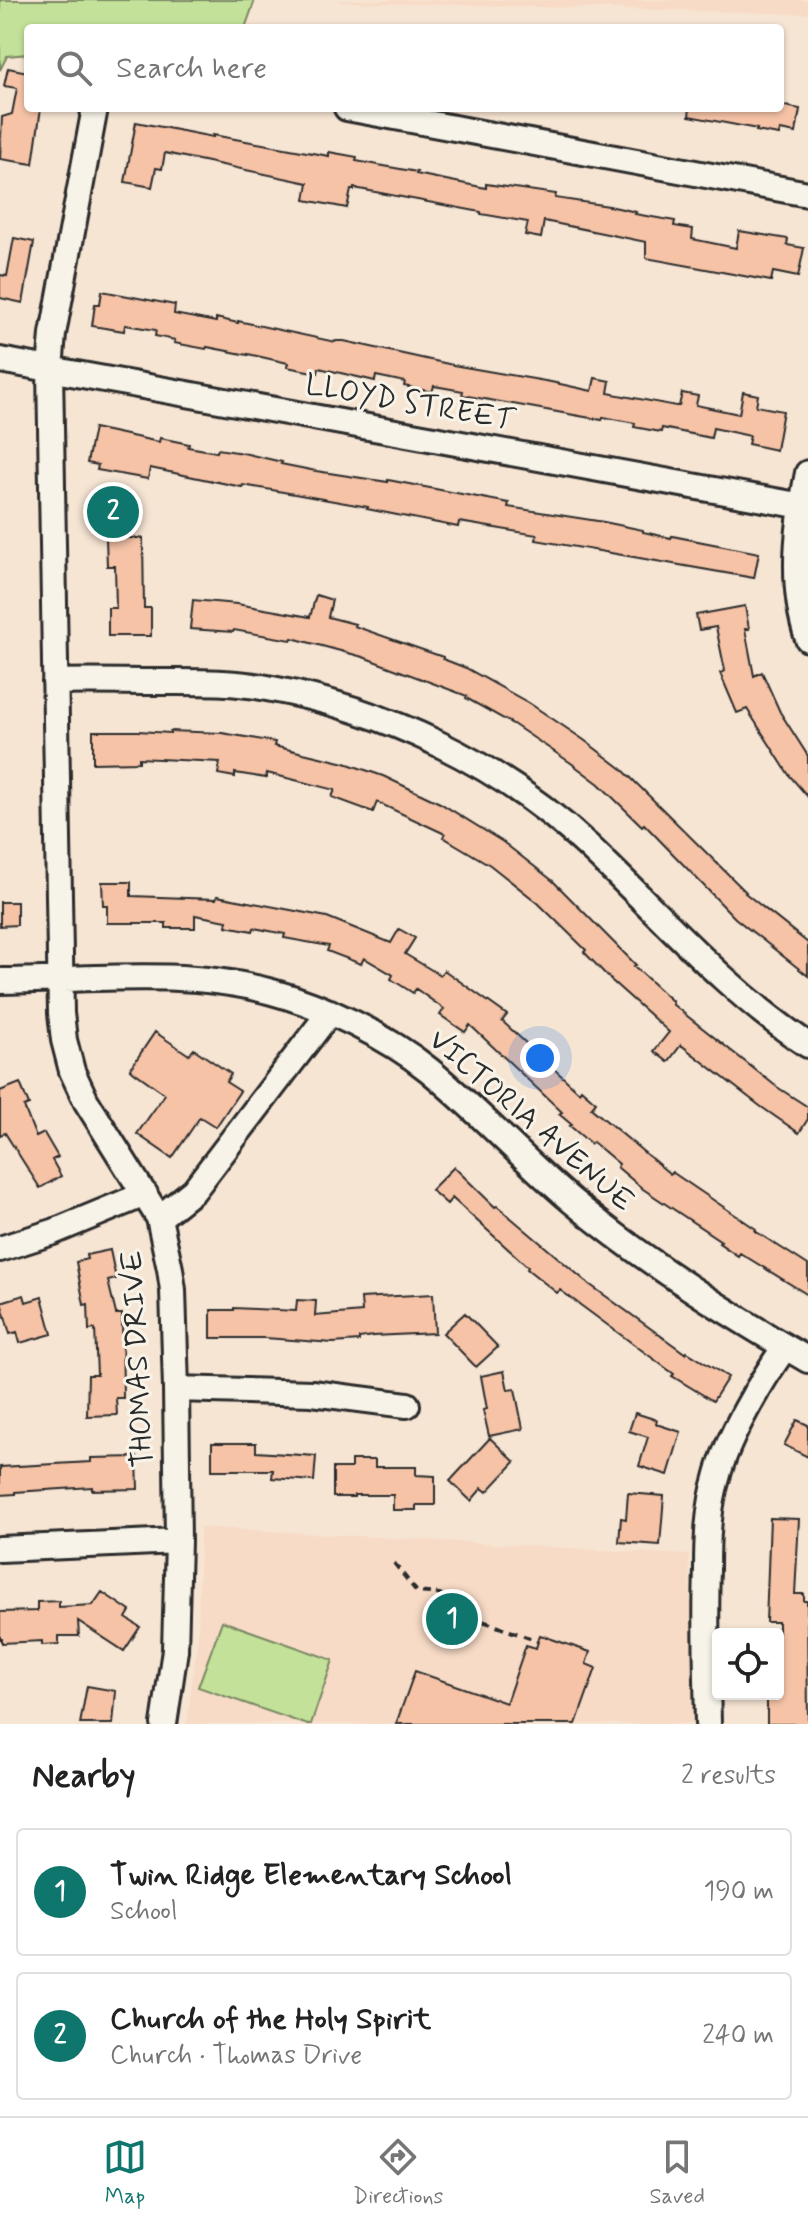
<!DOCTYPE html>
<html lang="en">
<head>
<meta charset="utf-8">
<style>
  body { margin:0; font-family:Mynerve,sans-serif; background:#f2f2f2; color:#222 }
  .controls { position:absolute; right:24px; bottom:24px; display:grid; overflow:hidden; border-radius:8px; box-shadow:0 2px 6px #0004 }
  .controls button { width:72px; height:72px; display:grid; place-items:center; padding:0; border:0; border-bottom:2px solid #e0e0e0; background:#fff; color:#222; font:40px sans-serif }
  .you { position:absolute; left:540px; top:1058px; width:28px; height:28px; margin:-20px; border:6px solid #fff; border-radius:50%; background:#1a73e8; box-shadow:0 0 0 12px #1a73e833 }
  .badge { display:grid; place-items:center; width:52px; height:52px; border-radius:50%; background:#0f766e; color:#fff; font-size:26px; font-weight:700 }
  .pin { position:absolute; translate:-50% -50%; border:4px solid #fff; box-shadow:0 2px 8px #0006 }
  .list { margin:0; padding:0; list-style:none }
  h2 { display:flex; justify-content:space-between; align-items:center; height:104px; margin:0; padding:0 32px; font-size:34px }
  h2 small { font-size:26px; font-weight:400; color:#767676 }
  .list li { display:grid; grid-template-columns:52px 1fr auto; gap:24px; align-items:center; box-sizing:border-box; height:128px; margin:0 16px 16px; padding:0 16px; border:2px solid #e0e0e0; border-radius:8px }
  .list b { display:block; font-size:30px; white-space:nowrap }
  .list p { margin:0; font-size:26px; white-space:nowrap; color:#767676 }
  .list em { font-size:26px; font-style:normal; color:#767676 }
  .icon { flex:none; width:44px; height:44px; fill:none; stroke:currentColor; stroke-width:2; stroke-linecap:round; stroke-linejoin:round }
  .map { position:relative; flex:none; width:808px; height:1724px; overflow:hidden }
  .search { position:absolute; background:#fff; box-shadow:0 2px 6px #0004; left:24px; right:24px; top:24px; height:88px; display:flex; align-items:center; gap:20px; box-sizing:border-box; padding:0 28px; border-radius:8px; color:#767676; font-size:30px }
  .sheet { height:392px; background:#fff }
  nav { display:flex; justify-content:space-around; align-items:center; box-sizing:border-box; height:112px; border-top:2px solid #e0e0e0; background:#fff; font-size:22px; color:#767676 }
  nav a { display:grid; justify-items:center; gap:4px }
  nav .on { color:#0f766e }
  .map>svg:first-child { display:block }
  .built { fill:#f7dbc6 }
  .green { fill:#c3e198; stroke:#778662; stroke-width:2 }
  .building { fill:#f6c3a7; stroke:#2b2b2b; stroke-width:2 }
  .lines { fill:none; stroke-linecap:round; stroke-linejoin:round }
  .minor-casing { stroke:#2b2b2b; stroke-width:30 }
  .path { stroke:#2b2b2b; stroke-width:4; stroke-dasharray:8 6; stroke-linecap:butt }
  .minor { stroke:#f7f3e8; stroke-width:24 }
  .labels { text-anchor:middle; dominant-baseline:central; stroke-width:6; stroke-linejoin:round; paint-order:stroke }
  .street-label { font-size:30px; fill:#2b2b2b; stroke:#f7f3e8 }
</style>
</head>
<body>
<div class="map">
<svg width="808" height="1724" viewBox="0 0 808 1724">
  <rect width="100%" height="100%" fill="#f7e5d4"/>
  <filter id="ink" filterUnits="userSpaceOnUse"><feTurbulence type="fractalNoise" baseFrequency=".0125" numOctaves="2"/><feDisplacementMap in="SourceGraphic" scale="16" xChannelSelector="R" yChannelSelector="G"/><feConvolveMatrix kernelMatrix="1 2 1 2 8 2 1 2 1" color-interpolation-filters="sRGB"/></filter>
  <g filter="url(#ink)">
    <!-- built -->
    <path class="built" d="M339 0H808V14L339 2Z
      M200 1527 689 1555 690 1602 706 1603 708 1724H187L198 1635Z"/>
    <!-- green -->
    <path class="green" d="M0 0H255L245 28H28V54L7 56 0 70Z
      M222 1621 333 1660 311 1724H305L198 1687Z"/>
    <!-- building -->
    <path class="building" d="M8 68 28 72V108H41L33 164 0 159 2 117 12 114 17 88 4 86Z
      M780 105 800 109 796 133 780 130 779 135 756 131 757 129 689 116 690 108H780Z
      M136 122 213 137V135L329 156V152L357 157 356 161 417 172 416 174 486 188V184L556 194 555 198 609 206 636 212 635 214 675 221 674 226 693 229 692 239 736 248 739 231 788 239 787 245 804 248 798 277 773 272 771 281 646 258V242L544 221 541 238 525 235 528 222 481 214V212L354 188V190H351L347 208 305 200 308 183 165 153 162 169 156 168 152 187 125 182Z
      M14 238 34 242 23 303 0 298V275L7 276Z
      M102 291 175 305 174 314 216 322V318L238 323V321L335 342 336 341H344L453 365 551 382 592 391 595 378 610 381 608 393 676 406H679L682 393 698 396 696 405 739 414 743 392 758 395 756 406 783 411 776 450 748 444 750 436 713 428 711 438 662 428 661 432 634 427 635 423 603 417 602 420 462 395 463 391 434 386 432 392 404 386 405 382 376 376 375 381 319 368 318 373 287 367 288 363 248 354V355L207 347 206 349 174 343 175 340 155 336 156 330 125 325 124 331 92 326 95 304H100Z
      M94 428 159 442 160 438 189 444 188 447 217 452 218 449 243 453 282 462 281 464 316 471 388 482V480L509 503 508 507 604 522 643 530V532L671 538 672 536 759 553 754 578 536 540 537 535 459 522 458 527 367 509 368 507 243 485 242 487 150 468 148 479 97 470 98 465 87 463Z
      M106 538H143L144 608H151V636H108V608H116L115 566H107Z
      M316 595 332 600 328 617 355 624 354 626 443 657V659L466 668 529 703 584 740 622 769 746 892 745 893 808 943V976L735 918 644 824 642 826 599 784 571 763 513 724 466 698 467 696 363 657 292 638 291 640 234 630 233 632 190 629 193 600 237 604 310 617Z
      M745 606 749 629H745L754 676 762 672 780 712 808 756V797L789 775 747 709 737 713 720 673 725 671 716 627 699 630 696 615Z
      M93 731H138L170 733V731L222 733 275 742 274 746 345 763 383 776 440 803 503 842 553 881 636 965 634 966 673 1002 672 1004 777 1087 808 1107V1119L799 1133 760 1106 681 1045 668 1062 654 1051 669 1032 612 981 584 952 586 950 538 903 490 865 443 837 445 834 377 802 373 812 332 797 335 790 267 773 266 778 235 773V777L218 774 220 762 139 758V762L93 763Z
      M102 882H131V896L216 899 217 896 327 917 391 943 399 929 415 938 405 954 440 975 444 970 507 1015 502 1021 579 1092 581 1089 596 1102 591 1108 670 1174 672 1172 756 1229 755 1231 808 1265V1295L740 1253 738 1256 719 1243 721 1241 643 1189 617 1167 619 1164 593 1142 591 1144 570 1126 572 1125 559 1114 562 1112 470 1025 465 1032 440 1015 444 1009 416 989 413 993 391 979 393 975 364 958 361 964 327 951 329 946 284 938 285 934 254 928 253 931 226 926 227 921 195 915V928H166V923H107V905H103Z
      M0 902H17V925L0 926Z
      M155 1032 189 1055 194 1049 231 1074 226 1082 240 1091 216 1127 200 1117 172 1158 137 1134 165 1094 130 1069Z
      M20 1083 29 1105 24 1107 36 1137 44 1133 58 1157 52 1160 61 1176 40 1188 5 1133 0 1135V1091Z
      M454 1167 495 1207 497 1206 589 1284 686 1354 687 1352 728 1377 713 1401 672 1376 674 1374 560 1290 557 1293 527 1269 528 1267 452 1198 447 1204 431 1190Z
      M110 1250 116 1279 108 1281 116 1314H122L123 1398H116L117 1415 87 1416 88 1375H97L95 1329 89 1330 88 1304 84 1305 76 1262 87 1259 86 1255Z
      M433 1294 435 1333 373 1336 359 1338V1341L333 1343 265 1338H211V1310H234V1308L296 1311 297 1300 316 1301 315 1316 362 1312 361 1298Z
      M24 1295 26 1302 42 1297 52 1334 20 1343 17 1332 10 1334 1 1302Z
      M465 1313 498 1347 476 1367 443 1333Z
      M504 1371 508 1390 515 1389 523 1429 489 1436 483 1410 487 1409 481 1376Z
      M635 1413 657 1420 656 1424 681 1432 668 1475 639 1466 648 1437 629 1431Z
      M797 1420 808 1425V1457L784 1445Z
      M490 1438 515 1462 487 1492 482 1488 471 1501 450 1481Z
      M212 1443H256V1452L316 1456 314 1481 272 1478 273 1470H212Z
      M137 1457 138 1489 92 1490V1487L15 1492V1494L0 1495V1467L91 1462V1458Z
      M351 1460H375V1467H416V1475L435 1476V1505H416V1510H393V1495H354V1497H333V1468H351Z
      M628 1493 664 1496 660 1545 619 1542 621 1518 626 1519Z
      M770 1518 799 1519 795 1594H804V1601H807L808 1724H767V1697H778V1622H766Z
      M102 1592 130 1611 126 1618 140 1627 124 1651 78 1621 79 1636H59V1644L42 1645V1641L2 1643V1639H0V1612L37 1611V1602L59 1601V1607L93 1605Z
      M540 1635 590 1652 586 1664 596 1668 576 1724H396L415 1671 506 1703 526 1645 536 1648Z
      M87 1686 116 1691 113 1724H80Z"/>
    <g class="lines">
      <!-- minor casing -->
      <g class="minor-casing">
        <path id="minor" d="M95 108 53 334 50 369 61 1013 64 1040 72 1071 86 1101 159 1218 170 1269 173 1290 176 1389 178 1541 175 1650 164 1724
          M347 108 808 194
          M0 360 808 507
          M808 473C797 527 790 586 808 639
          M55 682C90 681 124 682 158 682 194 682 231 681 267 688 385 709 501 764 588 846 660 914 726 991 808 1045
          M0 981C89 980 186 968 272 992 324 1006 387 1036 429 1070 479 1111 522 1159 572 1201 645 1262 726 1313 808 1360
          M159 1218 194 1190 330 1012
          M0 1249 53 1232 145 1194
          M176 1389 312 1393 407 1405
          M0 1549 178 1541
          M708 1724C707 1673 705 1621 707 1570 707 1539 708 1508 717 1478 727 1438 761 1381 785 1347"/>
      </g>
      <!-- path -->
      <path class="path" d="M394 1563 417 1592 440 1594 466 1615 538 1641"/>
      <!-- minor -->
      <use href="#minor" class="minor"/>
    </g>
  </g>
  <g class="labels">
    <!-- street labels -->
    <g class="street-label">
      <text transform="translate(410 403) rotate(10)">LLOYD STREET</text>
      <text transform="translate(531 1121) rotate(41)">VICTORIA AVENUE</text>
      <text transform="translate(138 1359) rotate(-93)">THOMAS DRIVE</text>
    </g>
  </g>
</svg>
<div class="controls">
<button><svg class="icon" aria-label="locate" viewBox="0 0 24 24"><circle cx="12" cy="12" r="6"/><path d="M12 2v4M12 18v4M2 12h4M18 12h4"/></svg></button>
</div>
<div class="you"></div>
<div class="pin badge" style="left:452px;top:1619px">1</div>
<div class="pin badge" style="left:113px;top:512px">2</div>
<div class="search"><svg class="icon" aria-label="search" viewBox="0 0 24 24"><circle cx="10" cy="10" r="6"/><path d="M15 15l6 6"/></svg>Search here</div>
</div>
<section class="sheet">
<h2>Nearby<small>2 results</small></h2>
<ul class="list">
<li><span class="badge">1</span><div><b>Twin Ridge Elementary School</b><p>School</p></div><em>190 m</em></li>
<li><span class="badge">2</span><div><b>Church of the Holy Spirit</b><p>Church · Thomas Drive</p></div><em>240 m</em></li>
</ul>
</section>
<nav>
<a class="on"><svg class="icon" aria-label="map" viewBox="0 0 24 24"><path d="M3 6l6-2 6 2 6-2v14l-6 2-6-2-6 2zM9 4v14M15 6v14"/></svg>Map</a>
<a><svg class="icon" aria-label="directions" viewBox="0 0 24 24"><path d="M12 3l9 9-9 9-9-9zM9 14v-3h6M13 9l2 2-2 2"/></svg>Directions</a>
<a><svg class="icon" aria-label="saved" viewBox="0 0 24 24"><path d="M7 4h10v16l-5-4-5 4z"/></svg>Saved</a>
</nav>
</body>
</html>
